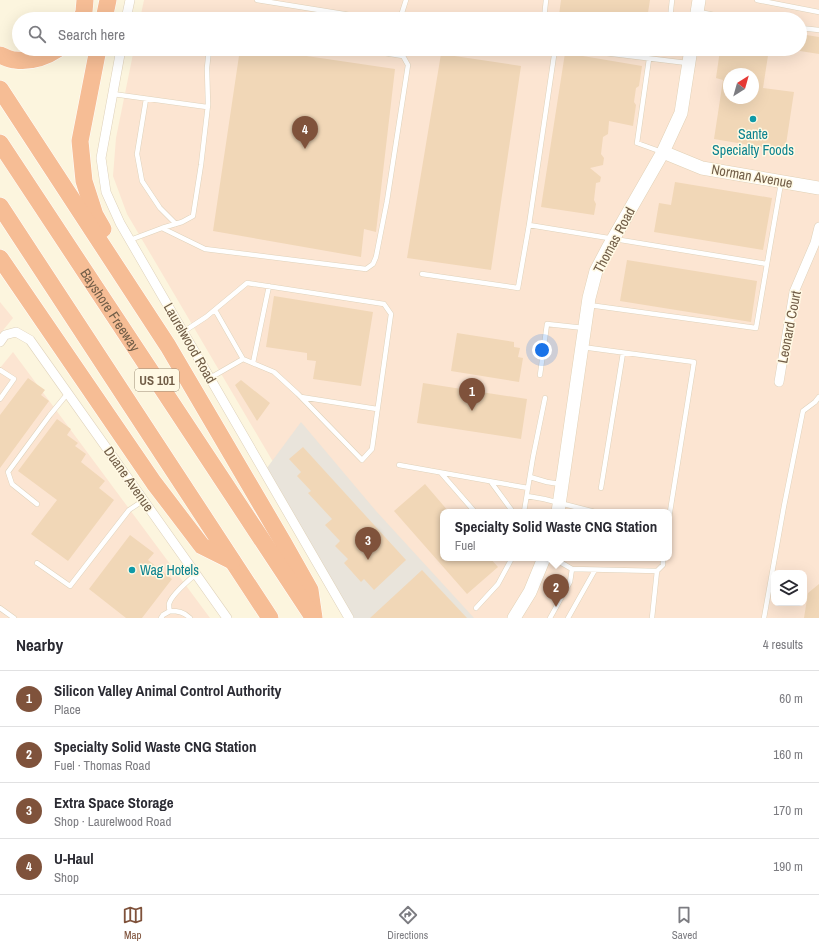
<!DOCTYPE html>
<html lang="en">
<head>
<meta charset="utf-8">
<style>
  body { margin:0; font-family:"Archivo Narrow",sans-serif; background:#f7f7f7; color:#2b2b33 }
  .controls { position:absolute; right:12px; bottom:12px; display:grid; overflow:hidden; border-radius:8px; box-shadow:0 4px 16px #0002 }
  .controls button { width:36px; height:36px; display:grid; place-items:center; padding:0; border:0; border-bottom:1px solid #e1e1e2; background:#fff; color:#2b2b33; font:20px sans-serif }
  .compass { position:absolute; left:723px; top:68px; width:36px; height:36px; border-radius:50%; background:#fff; box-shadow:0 4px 16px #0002; rotate:37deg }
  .you { position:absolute; left:542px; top:350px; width:14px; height:14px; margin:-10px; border:3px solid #fff; border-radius:50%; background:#1a73e8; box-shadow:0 0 0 6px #1a73e833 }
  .badge { display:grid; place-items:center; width:26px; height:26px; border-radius:50%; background:#7f523b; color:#fff; font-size:13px; font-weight:700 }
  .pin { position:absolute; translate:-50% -33px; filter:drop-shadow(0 1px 2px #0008) }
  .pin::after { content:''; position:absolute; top:21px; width:14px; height:12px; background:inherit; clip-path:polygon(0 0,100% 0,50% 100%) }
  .popup { position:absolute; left:440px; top:509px; width:232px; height:52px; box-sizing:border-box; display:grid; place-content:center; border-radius:8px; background:#fff; filter:drop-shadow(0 1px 3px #0005); font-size:13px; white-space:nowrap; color:#7c7c81 }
  .popup b { font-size:15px; color:#2b2b33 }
  .popup::after { content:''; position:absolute; left:50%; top:100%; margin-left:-8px; border:8px solid transparent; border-top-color:#fff }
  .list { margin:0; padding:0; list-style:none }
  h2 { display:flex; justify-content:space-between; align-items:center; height:52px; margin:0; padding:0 16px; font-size:17px }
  h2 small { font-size:13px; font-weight:400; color:#7c7c81 }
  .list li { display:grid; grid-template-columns:26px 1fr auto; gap:12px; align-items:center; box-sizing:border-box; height:56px; padding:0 16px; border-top:1px solid #e1e1e2 }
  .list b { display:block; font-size:15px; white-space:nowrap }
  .list p { margin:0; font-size:13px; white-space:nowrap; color:#7c7c81 }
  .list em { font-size:13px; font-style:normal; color:#7c7c81 }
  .icon { flex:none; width:22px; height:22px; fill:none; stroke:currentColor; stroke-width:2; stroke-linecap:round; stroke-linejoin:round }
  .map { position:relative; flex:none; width:819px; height:618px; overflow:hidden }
  .search { position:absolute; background:#fff; box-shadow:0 4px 16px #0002; left:12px; right:12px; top:12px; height:44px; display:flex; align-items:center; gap:10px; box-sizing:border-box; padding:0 14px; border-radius:22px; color:#7c7c81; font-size:15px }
  .sheet { height:276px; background:#fff }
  nav { display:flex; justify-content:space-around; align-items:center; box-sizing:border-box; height:56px; border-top:1px solid #e1e1e2; background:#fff; font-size:11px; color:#7c7c81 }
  nav a { display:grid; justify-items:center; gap:2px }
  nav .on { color:#7f523b }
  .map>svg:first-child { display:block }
  .commercial { fill:#fce5d2; fill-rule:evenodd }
  .industrial { fill:#e9e4db }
  .building { fill:#f1d7b7; fill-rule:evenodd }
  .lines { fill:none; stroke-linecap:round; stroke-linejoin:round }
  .lane-casing { stroke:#dfd2bb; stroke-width:5.5 }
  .street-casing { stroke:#dfd2bb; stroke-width:10 }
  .secondary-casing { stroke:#e1d1b6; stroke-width:14 }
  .highway-casing { stroke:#fff; stroke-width:18 }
  .lane { stroke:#fff; stroke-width:4.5 }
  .street { stroke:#fff; stroke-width:9 }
  .secondary { stroke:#fff; stroke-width:13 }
  .highway { stroke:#f6bd95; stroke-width:17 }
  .culture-dot { fill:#0f9aa8; stroke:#fff9e4; stroke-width:1.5 }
  .labels { text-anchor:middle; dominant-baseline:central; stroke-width:3; stroke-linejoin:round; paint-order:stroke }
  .shield { fill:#fff9e4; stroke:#9c8c76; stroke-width:1 }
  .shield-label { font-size:13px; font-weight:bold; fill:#715d47 }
  .culture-label { font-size:14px; fill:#0d838f; stroke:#fff9e4 }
  .street-label { font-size:14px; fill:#715d47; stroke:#fff9e4 }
</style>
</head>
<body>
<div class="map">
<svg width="819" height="618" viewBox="0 0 819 618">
  <rect width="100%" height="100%" fill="#fcf5de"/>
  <!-- commercial -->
  <path class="commercial" d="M144 0H819V618H365L127 214 113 176 116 138 134 49H800V19H140ZM729 74H753V98H729ZM443 512H669V558H443ZM774 573H804V603H774Z
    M0 302 13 318 0 334Z
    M13 352 210 618H0V368Z"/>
  <!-- industrial -->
  <path class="industrial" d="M301 422 376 511 474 618H349L264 472Z"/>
  <!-- building -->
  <path class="building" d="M561 0H650L647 19H586L559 15Z
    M800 34 819 37V54L800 51Z
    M240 49H259L395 69 376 232 364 229 361 257 213 231Z
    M755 49H769L763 88 794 92 785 151 714 139 723 80 716 78 720 50 754 55ZM729 74H753V98H729Z
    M565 53 642 66 639 86 636 88 634 102 636 105 633 126 609 121 608 134 603 137 601 154 604 158 603 165 590 168 601 177 600 182 596 183 594 200 596 204 594 215 541 207Z
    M441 54 521 66 491 270 407 258Z
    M675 182 772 198 763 250 654 232 659 203 671 205Z
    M627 260 757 281 751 322 620 301Z
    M274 296 373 312 361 386 313 379 316 361 307 360V353L266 347Z
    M457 333 514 342V347L520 348 518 357 523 358 519 382 451 371Z
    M28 378 45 390 41 395 49 401 0 468V415Z
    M241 380 270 403 257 421 235 385Z
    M423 383 527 399 521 439 417 423Z
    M57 419 71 429 67 435 78 443 75 446 86 454 81 462 105 481 99 488 114 500 68 561 31 534 57 500 18 471Z
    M303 447 406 560 374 590 364 579 361 582 344 563 348 559 335 546 340 541 325 525 332 519 308 493 311 491 297 476 301 472 289 459Z
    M425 484 449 512H443V558H490L498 567 467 594 394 511Z
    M130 535 154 553 148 560 172 579 142 618H126L89 589Z
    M422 570 467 618H370Z
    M819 584V618H804L808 593Z"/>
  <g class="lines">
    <!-- lane casing -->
    <g class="lane-casing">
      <path id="lane" d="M257 0 375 19
        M757 0 819 12
        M699 12 735 19
        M127 15 153 19
        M400 19 406 0
        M544 19 546 0
        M670 19 672 0
        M800 28 819 30
        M555 49 529 225 767 264 756 328 589 305
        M572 49 687 63
        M649 59 637 143 662 152
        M113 94 207 107
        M146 99 137 154 142 181 160 208 176 224
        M162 228 205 249 366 269 373 264 376 257 387 201 408 65 403 56 359 49
        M130 240 162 228 182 222 193 216 201 165 208 105 207 68 209 49
        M767 264 781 183
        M422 274 518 288 529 225
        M215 310 243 359
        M183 332 206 317 247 283 384 304 391 314 372 449 362 460 298 394 274 372 243 359 210 378
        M582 347 694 362 669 518
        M253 363 269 286
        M0 370 14 379 0 399
        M540 375 547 324 584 328
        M301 397 377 409
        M399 465 528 488
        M441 473 475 512
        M530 477 547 482 560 484
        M491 482 513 512
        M601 488 623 353
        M527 496 544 499 595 512
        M37 504 12 484 8 472 50 415 68 393
        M524 512 533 457 545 398
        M37 563 70 586 129 510 144 500
        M572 569 657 571 663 565V558
        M0 608 14 618
        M476 608 498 584 512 558
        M161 618 163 615 170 611
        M190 618C184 612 178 611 170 611 169 609 169 606 169 604 171 595 189 580 196 574
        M550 618 570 582 572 569 553 558
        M568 618 595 570
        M652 618 657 571
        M764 618 784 506 803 411 815 402 819 397"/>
    </g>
    <!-- street casing -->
    <g class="street-casing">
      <path id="street" d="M126 19 130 0
        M121 49 101 158 106 192 120 223 349 618
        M0 342 5 335 16 332 30 340 227 618
        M779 382 794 292 815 243 819 227"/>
    </g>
    <!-- secondary casing -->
    <g class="secondary-casing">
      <path id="secondary" d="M696 19 699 0
        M663 152 702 168 819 188
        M558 512 589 298 596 271 608 248 663 152 681 113 691 49
        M514 618 530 592 544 558"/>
    </g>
    <!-- highway casing -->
    <g class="highway-casing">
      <g id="highway">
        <path d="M81 19 84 12 85 0"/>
        <path d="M104 19 108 0"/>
        <path d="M98 49 80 141 84 181 95 215 103 229"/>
        <path d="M0 55C5 57 10 60 15 60 31 62 46 57 58 49"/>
        <path d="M0 89 168 346 283 542 310 590 314 618"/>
        <path id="s1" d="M0 143 311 614"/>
        <path d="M0 206 270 618"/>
        <path d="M0 258 154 483 202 546 232 561"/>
      </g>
    </g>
    <!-- lane -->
    <use href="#lane" class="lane"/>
    <!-- street -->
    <use href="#street" class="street"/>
    <!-- secondary -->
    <use href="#secondary" class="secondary"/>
    <!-- highway -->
    <use href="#highway" class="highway"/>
  </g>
  <!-- markers -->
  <g class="culture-dot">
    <circle cx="753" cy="119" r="4"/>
    <circle cx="132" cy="570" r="4"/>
  </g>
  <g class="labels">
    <!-- shield labels -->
    <rect class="shield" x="135" y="369" width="44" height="22" rx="3"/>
    <g class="shield-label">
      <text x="157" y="380">US 101</text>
    </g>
    <!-- culture labels -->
    <g class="culture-label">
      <text x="753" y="134">Sante<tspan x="753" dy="16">Specialty Foods</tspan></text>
      <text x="140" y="570" text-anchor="start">Wag Hotels</text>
    </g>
    <!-- street labels -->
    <g class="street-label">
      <text transform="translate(752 176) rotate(10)">Norman Avenue</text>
      <text transform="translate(614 240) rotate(-62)">Thomas Road</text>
      <text stroke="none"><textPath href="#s1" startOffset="200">Bayshore Freeway</textPath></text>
      <text transform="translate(789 327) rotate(-79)">Leonard Court</text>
      <text transform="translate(190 343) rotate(60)">Laurelwood Road</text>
      <text transform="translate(129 479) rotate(55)">Duane Avenue</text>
    </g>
  </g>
</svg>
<div class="controls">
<button><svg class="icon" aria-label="layers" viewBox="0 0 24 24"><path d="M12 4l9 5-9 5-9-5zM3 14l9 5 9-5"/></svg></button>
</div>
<svg class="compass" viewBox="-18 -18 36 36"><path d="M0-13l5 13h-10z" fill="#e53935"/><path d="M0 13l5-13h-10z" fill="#7c7c81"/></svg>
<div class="you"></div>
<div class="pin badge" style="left:472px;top:411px">1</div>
<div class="pin badge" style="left:556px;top:607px">2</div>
<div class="popup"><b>Specialty Solid Waste CNG Station</b>Fuel</div>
<div class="pin badge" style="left:368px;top:560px">3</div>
<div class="pin badge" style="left:305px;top:149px">4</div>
<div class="search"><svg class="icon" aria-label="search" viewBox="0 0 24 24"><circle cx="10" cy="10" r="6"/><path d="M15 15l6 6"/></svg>Search here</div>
</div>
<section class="sheet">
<h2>Nearby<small>4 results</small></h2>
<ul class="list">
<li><span class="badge">1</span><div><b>Silicon Valley Animal Control Authority</b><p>Place</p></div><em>60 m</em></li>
<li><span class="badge">2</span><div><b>Specialty Solid Waste CNG Station</b><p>Fuel · Thomas Road</p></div><em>160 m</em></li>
<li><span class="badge">3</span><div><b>Extra Space Storage</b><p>Shop · Laurelwood Road</p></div><em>170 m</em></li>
<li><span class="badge">4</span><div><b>U-Haul</b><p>Shop</p></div><em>190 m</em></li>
</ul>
</section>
<nav>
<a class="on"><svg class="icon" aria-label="map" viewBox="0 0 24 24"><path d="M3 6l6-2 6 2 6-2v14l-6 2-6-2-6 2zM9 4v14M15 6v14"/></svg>Map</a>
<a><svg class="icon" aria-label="directions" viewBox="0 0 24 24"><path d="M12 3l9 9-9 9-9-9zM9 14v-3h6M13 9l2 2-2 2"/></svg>Directions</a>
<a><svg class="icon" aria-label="saved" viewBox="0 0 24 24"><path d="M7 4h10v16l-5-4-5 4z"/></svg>Saved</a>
</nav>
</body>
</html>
